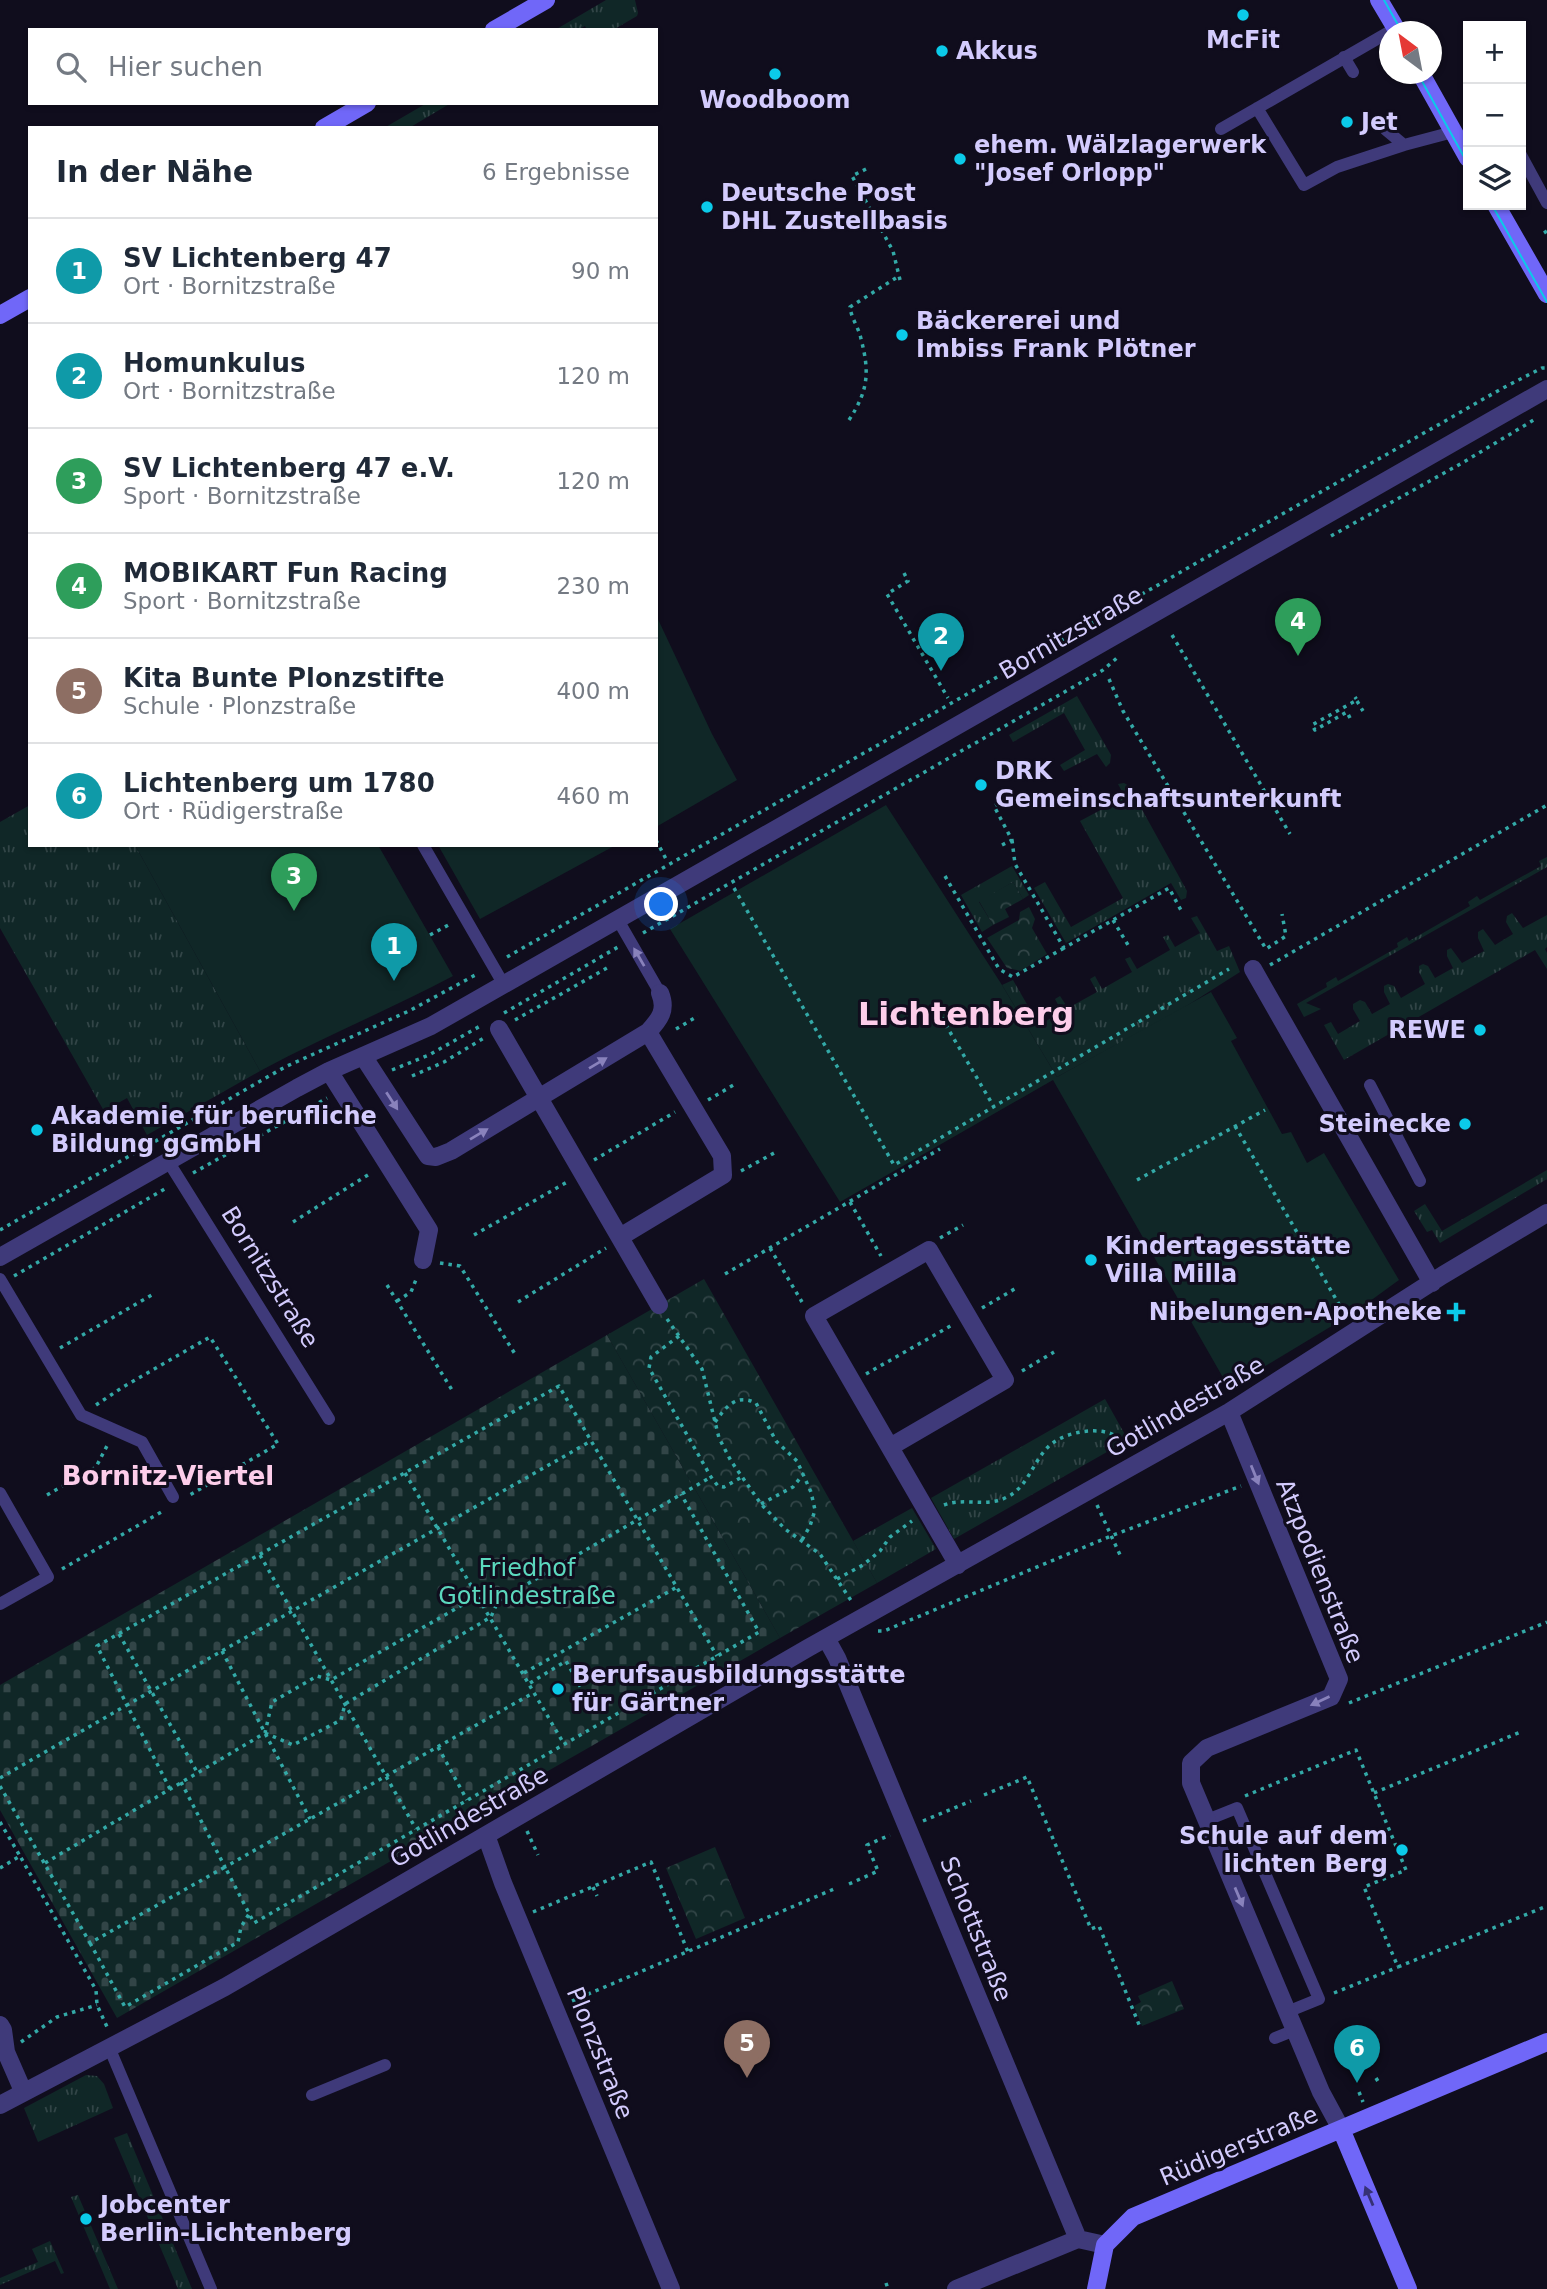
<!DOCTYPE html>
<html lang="de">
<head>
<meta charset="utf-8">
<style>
  body { margin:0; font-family:"DejaVu Sans",sans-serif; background:#f6f6f7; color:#1f2937 }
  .controls { position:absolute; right:21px; top:21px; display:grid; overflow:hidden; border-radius:0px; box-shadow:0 2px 5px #0004 }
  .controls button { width:63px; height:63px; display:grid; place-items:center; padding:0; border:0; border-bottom:2px solid #e0e1e3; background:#fff; color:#1f2937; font:35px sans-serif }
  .compass { position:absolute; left:1379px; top:21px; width:63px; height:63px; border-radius:50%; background:#fff; box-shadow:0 2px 5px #0004; rotate:328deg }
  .you { position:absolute; left:662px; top:905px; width:24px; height:24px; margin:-18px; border:5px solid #fff; border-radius:50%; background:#1a73e8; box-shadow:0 0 0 10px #1a73e833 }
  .badge { display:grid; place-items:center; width:46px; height:46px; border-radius:50%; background:#167187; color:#fff; font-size:23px; font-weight:700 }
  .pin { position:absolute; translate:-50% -58px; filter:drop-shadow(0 2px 4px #0008) }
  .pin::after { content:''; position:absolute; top:37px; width:24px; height:21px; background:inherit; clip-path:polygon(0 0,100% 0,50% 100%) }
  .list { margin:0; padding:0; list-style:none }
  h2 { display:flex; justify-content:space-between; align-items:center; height:91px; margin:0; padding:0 28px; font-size:30px }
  h2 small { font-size:23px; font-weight:400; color:#747a83 }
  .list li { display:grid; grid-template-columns:46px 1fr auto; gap:21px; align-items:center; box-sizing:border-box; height:105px; padding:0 28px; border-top:2px solid #e0e1e3 }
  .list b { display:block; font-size:26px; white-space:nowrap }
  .list p { margin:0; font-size:23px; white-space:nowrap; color:#747a83 }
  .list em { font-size:23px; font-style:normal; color:#747a83 }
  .icon { flex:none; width:38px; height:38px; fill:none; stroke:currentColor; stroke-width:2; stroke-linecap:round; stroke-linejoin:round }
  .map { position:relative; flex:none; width:1547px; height:2289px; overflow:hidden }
  .search { position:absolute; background:#fff; box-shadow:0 2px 5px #0004; left:28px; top:28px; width:630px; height:77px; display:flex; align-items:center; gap:18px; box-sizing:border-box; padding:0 24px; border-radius:0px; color:#747a83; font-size:26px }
  .panel { position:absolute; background:#fff; box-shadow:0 2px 5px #0004; left:28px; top:126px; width:630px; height:721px; border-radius:0px }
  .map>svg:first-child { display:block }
  .grass { fill:url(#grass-tufts) }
  .cemetery { fill:url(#cemetery-stones) }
  .park { fill:url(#park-crowns) }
  .garden { fill:#102727 }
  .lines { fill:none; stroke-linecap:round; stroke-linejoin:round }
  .path { stroke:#33a9a7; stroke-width:3.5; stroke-dasharray:3.5 5; stroke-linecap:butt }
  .lane { stroke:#3f3a7a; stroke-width:12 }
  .street { stroke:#3f3a7a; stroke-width:18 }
  .secondary { stroke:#7067f8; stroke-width:18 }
  .tram { stroke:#0bcae9; stroke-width:2 }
  .oneway { fill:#8982bc }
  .oneway2 { fill:#363175 }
  .poi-dot { fill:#0bcae9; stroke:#100d1d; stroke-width:2.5 }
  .labels { text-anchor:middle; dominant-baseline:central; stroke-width:6; stroke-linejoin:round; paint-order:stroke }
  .poi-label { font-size:24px; font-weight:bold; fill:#d3cbfd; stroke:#100d1d; text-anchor:start }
  .street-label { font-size:24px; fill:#d3cbfd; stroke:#100d1d }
  .park-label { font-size:24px; fill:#5cd8be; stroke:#100d1d }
  .neighbourhood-label { font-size:26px; font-weight:bold; fill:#fdcdea; stroke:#100d1d }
  .district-label { font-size:32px; font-weight:bold; fill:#fdcdea; stroke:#100d1d }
</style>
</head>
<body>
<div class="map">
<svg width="1547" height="2289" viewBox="0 0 1547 2289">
  <defs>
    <pattern id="grass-tufts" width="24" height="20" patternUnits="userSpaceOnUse" patternTransform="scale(1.75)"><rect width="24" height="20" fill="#102727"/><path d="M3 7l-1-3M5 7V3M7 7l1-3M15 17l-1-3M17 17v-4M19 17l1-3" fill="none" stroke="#324547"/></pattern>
    <pattern id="cemetery-stones" width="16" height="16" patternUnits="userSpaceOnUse" patternTransform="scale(1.75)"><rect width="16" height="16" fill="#102727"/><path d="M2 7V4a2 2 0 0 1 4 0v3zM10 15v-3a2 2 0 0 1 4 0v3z" fill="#324547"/></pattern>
    <pattern id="park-crowns" width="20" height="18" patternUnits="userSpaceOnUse" patternTransform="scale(1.75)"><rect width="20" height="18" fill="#102727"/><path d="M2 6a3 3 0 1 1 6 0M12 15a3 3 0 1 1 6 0" fill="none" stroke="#324547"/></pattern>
  </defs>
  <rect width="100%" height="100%" fill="#100d1d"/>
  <!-- grass -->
  <path class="grass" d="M606 0H635L638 13 637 16 613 30H587L585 26 578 30H555Z
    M427 103H451L409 128H384Z
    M1077 696 1111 755 1110 763 1106 767 1097 754 1064 771 1060 765 1085 750 1064 713 1013 742 1009 735Z
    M1124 783 1129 786 1187 891 1186 898 1181 900 1171 883 1066 943 1034 888 1045 882 1071 927 1123 898 1080 821 1125 797 1118 784Z
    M30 805V845H135L260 1071 147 1135 127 1098 104 1111 0 928V822Z
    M1547 857V867L1306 1003 1321 1009 1304 1017 1297 1004 1327 987 1326 983 1336 977 1338 981 1398 947 1397 943 1407 937 1409 941 1470 906 1468 902 1477 896 1480 900 1541 866 1539 861Z
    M1012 866 1029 895 1023 899 1013 882 979 902 993 925 982 932 961 895Z
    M1512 913 1523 928 1547 915V947L1545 949 1547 953V969L1535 950 1344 1060 1324 1025 1331 1022 1338 1034 1360 1021 1353 1009V1004L1360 1000 1365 1002 1372 1014 1390 1004 1384 992V986L1388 984 1394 986 1401 998 1425 984 1419 972V966L1423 964 1428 966 1435 978 1453 968 1447 956V950L1451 948 1462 963 1484 951 1478 938V932L1483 929 1495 945 1513 934 1506 922 1507 916Z
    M1197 916 1217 951 1229 946 1240 972 1177 1012 1057 1077 1002 985 1013 980 1039 1025 1062 1012 1055 999 1060 996 1068 1008 1097 992 1090 979 1095 976 1102 989 1132 972 1125 959 1130 957 1137 969 1170 950 1163 937 1168 935 1175 947 1200 933 1191 918Z
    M1547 1170V1179L1440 1243 1432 1230 1427 1232 1414 1211 1425 1204 1442 1231Z
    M1105 1399 1128 1440 954 1539 931 1498Z
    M912 1508 936 1549 877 1583 853 1541Z
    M86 2075 97 2076 104 2084 113 2108 38 2142 24 2108Z
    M127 2133 192 2289H178L114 2138Z
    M78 2195 118 2289H110L71 2197Z
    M50 2241 64 2273 61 2274 55 2261 0 2285V2278L38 2262 32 2249Z"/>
  <!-- cemetery -->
  <path class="cemetery" d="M607 1335 780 1638 117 2018 0 1810V1685Z"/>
  <!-- park -->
  <path class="park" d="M1013 882 1023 899 1005 909 1009 917 993 925 979 901Z
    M1029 907 1035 919 1032 928 1047 954 1021 971 1007 968 987 938 1019 920 1020 912Z
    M704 1279 877 1583 780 1638 607 1335Z
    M715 1847 745 1918 696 1939 666 1868Z
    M1172 1981 1184 2009 1142 2026 1134 2006 1141 2002 1138 1996Z"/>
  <!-- garden -->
  <path class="garden" d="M656 615 712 734 737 780 656 827Z
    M886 805 1002 985 1057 1077 1211 992 1237 1038 1231 1041 1282 1134 1291 1132 1307 1163 1324 1153 1399 1280 1355 1312 1229 1388 1053 1080 840 1202 670 929Z
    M135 845H378L453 976C389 1010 323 1037 260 1071Z
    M438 845H616L480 919Z"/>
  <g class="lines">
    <!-- path -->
    <path class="path" d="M866 169 852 176 893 251 901 284
      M1544 233 1547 231
      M849 420C868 391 870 373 861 339 859 328 851 318 850 307L899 276
      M1331 536 1462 463 1537 418
      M904 573 908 581 887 594 948 698
      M1172 635 1290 834
      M1109 679 1123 711 1266 949 1286 936 1282 914
      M1357 701 1363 711
      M1350 718 1347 712 1315 730 1312 725 1357 700 1355 697
      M656 840 666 859
      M1012 840 1015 864 1064 948 1169 888 1183 914
      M1002 845 1012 840 994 806 1014 795
      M945 876 999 969 1013 977 1064 948
      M734 888 894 1165 1229 969
      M1113 920 1128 945
      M643 933 1103 670 1118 657
      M430 935 452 923
      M507 957 1501 389 1542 368H1547
      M1270 965 1547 805
      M937 1010 994 1107
      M504 1013 618 947
      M515 1020 607 968
      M676 1029 698 1016
      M392 1070 429 1055 482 1025
      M412 1076 444 1062 484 1038
      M708 1100 737 1083
      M1235 1126 1347 1318
      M594 1160 675 1112
      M741 1171 776 1152
      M193 1173 327 1098
      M1137 1180 1265 1110
      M850 1202 881 1256
      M293 1222 371 1173
      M0 1230 285 1067 409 1011 479 973
      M474 1235 569 1181
      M940 1238 963 1225
      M770 1248 802 1302
      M440 1263 460 1266 515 1354
      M725 1274 940 1149
      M14 1276 168 1187
      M387 1285 452 1390
      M397 1301 411 1292 417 1277
      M518 1302 606 1248
      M982 1308 1018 1287
      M667 1319 702 1369 719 1438 731 1461 761 1504 785 1529 820 1554 852 1602
      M679 1336 651 1357 649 1368 711 1477 718 1486 724 1487 742 1477
      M60 1348 155 1293
      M1022 1371 1054 1352
      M866 1374 954 1324
      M96 1405 123 1387 210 1337 278 1444 188 1496
      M715 1422C726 1407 736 1393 756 1403L776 1441 797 1461 811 1492 815 1510 810 1526 802 1540
      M405 1473 564 1744
      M47 1495 96 1467 109 1442
      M761 1504 793 1487 804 1473
      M944 1505C965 1497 987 1508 1007 1497 1028 1487 1032 1463 1048 1447 1060 1434 1091 1427 1109 1433 1116 1435 1121 1440 1127 1445
      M1097 1505 1121 1557
      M260 1555 416 1829
      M62 1569 165 1510
      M837 1579 863 1565 880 1551 890 1537 912 1521
      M878 1631H884L1111 1536 1241 1486
      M119 1634 197 1772
      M222 1651 310 1819
      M524 1673 677 1587
      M530 1683 566 1661 585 1695
      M1349 1703 1547 1622
      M265 1733 293 1745 341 1720 345 1704 491 1617 498 1601 711 1477
      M438 1747 467 1800
      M0 1778 127 1705 97 1646 559 1386 717 1656
      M181 1782 225 1867 533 1693
      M0 1786 90 1943 225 1867 254 1923 759 1632 681 1494
      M170 1789 127 1705 591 1441
      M1374 1793 1523 1731
      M984 1795 1027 1777 1091 1929 1099 1926 1140 2027
      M1245 1796 1356 1750 1406 1870 1364 1887 1398 1967 1547 1906
      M923 1821 971 1801
      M0 1822 20 1856
      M527 1831 538 1855
      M45 1863 265 1733 272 1702 317 1676 331 1680 478 1596
      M0 1868 20 1856 96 1990 97 2005 108 2029
      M849 1884 878 1871 867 1845 890 1835
      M593 1887 597 1896
      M533 1912 651 1862 688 1952
      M90 1943 125 2007 238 1942 241 1927 249 1914
      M1334 1993 1398 1967
      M572 2001 834 1889
      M21 2042 57 2017 97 2005
      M1376 2078 1379 2083
      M1359 2092 1363 2102
      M886 2283 888 2289"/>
    <!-- lane -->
    <path class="lane" d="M1344 57 1353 72
      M1257 108 1304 185 1337 167 1404 145
      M1221 129 1396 28
      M1386 130 1404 145 1453 132
      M1521 155 1547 203
      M423 845 504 985
      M618 920 660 993
      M1370 1085 1420 1181
      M168 1161 329 1419
      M0 1279 81 1415 142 1442 173 1497
      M0 1493 48 1577 0 1604
      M1207 1820 1237 1808 1319 1999 1287 2012
      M1275 2038 1295 2030
      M109 2047 211 2289
      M312 2095 385 2065"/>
    <!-- street -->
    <path class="street" d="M1253 969 1432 1283
      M499 1029 659 1305
      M363 1056 422 1147 428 1156 436 1157 451 1151 648 1032C660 1019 667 1010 660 993
      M329 1071 429 1230 423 1260
      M620 1237 723 1175 722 1156 648 1032
      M0 1257 297 1088 329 1071 431 1026 1547 389
      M1229 1412 1339 1679 1331 1697 1207 1748 1191 1763V1783L1321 2092 1341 2129
      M890 1447 1005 1380 929 1250 814 1316 958 1565
      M826 1638 837 1658 1078 2239
      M486 1835 503 1883 671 2289
      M0 2025 3 2030 6 2052 23 2091
      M0 2105 225 1987 808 1648 1229 1412 1443 1275 1547 1213
      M956 2289 1078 2239 1105 2245"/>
    <!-- secondary -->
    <path class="secondary" d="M1379 0 1398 32
      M494 30 546 0
      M1421 74 1468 158
      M324 128 367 103
      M1496 205 1547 294
      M0 315 30 298
      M1341 2129 1408 2289
      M1096 2289 1105 2245 1133 2217 1547 2042"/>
    <!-- tram -->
    <path class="tram" d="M1384 0 1402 32
      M1418 74 1468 164
      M1492 205 1547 302"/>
  </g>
  <!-- one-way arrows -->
  <defs><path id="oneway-solid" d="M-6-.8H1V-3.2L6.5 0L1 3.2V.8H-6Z" transform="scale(1.75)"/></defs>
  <g class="oneway">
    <use href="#oneway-solid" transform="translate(639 957) rotate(-120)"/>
    <use href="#oneway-solid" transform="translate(598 1063) rotate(-31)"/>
    <use href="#oneway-solid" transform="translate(392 1101) rotate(57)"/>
    <use href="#oneway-solid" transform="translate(479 1134) rotate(-31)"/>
    <use href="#oneway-solid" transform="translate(1255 1475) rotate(68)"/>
    <use href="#oneway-solid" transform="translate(1320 1701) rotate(155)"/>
    <use href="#oneway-solid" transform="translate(1239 1897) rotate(67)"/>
  </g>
  <use class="oneway2" href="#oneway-solid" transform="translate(1369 2196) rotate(-113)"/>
  <!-- markers -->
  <g class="poi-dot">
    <circle cx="1243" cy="15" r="7"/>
    <circle cx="942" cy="51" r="7"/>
    <circle cx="775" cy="74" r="7"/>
    <circle cx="1347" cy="122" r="7"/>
    <circle cx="960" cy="159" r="7"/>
    <circle cx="707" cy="207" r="7"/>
    <circle cx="902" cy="335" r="7"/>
    <circle cx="981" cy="785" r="7"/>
    <circle cx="1480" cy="1030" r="7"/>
    <circle cx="1465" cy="1124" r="7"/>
    <circle cx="37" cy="1130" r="7"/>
    <circle cx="1091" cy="1260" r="7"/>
    <path d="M1452.5 1301.5h7v7h7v7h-7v7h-7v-7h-7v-7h7z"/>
    <circle cx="558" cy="1689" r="7"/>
    <circle cx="1402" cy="1850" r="7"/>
    <circle cx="86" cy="2219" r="7"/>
  </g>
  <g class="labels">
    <!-- poi labels -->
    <g class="poi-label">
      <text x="1243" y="40" text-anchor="middle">McFit</text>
      <text x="956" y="51">Akkus</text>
      <text x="775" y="100" text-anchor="middle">Woodboom</text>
      <text x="1361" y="122">Jet</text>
      <text x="974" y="145">ehem. Wälzlagerwerk<tspan x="974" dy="28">"Josef Orlopp"</tspan></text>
      <text x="721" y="193">Deutsche Post<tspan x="721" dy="28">DHL Zustellbasis</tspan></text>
      <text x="916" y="321">Bäckererei und<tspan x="916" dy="28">Imbiss Frank Plötner</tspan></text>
      <text x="995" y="771">DRK<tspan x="995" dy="28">Gemeinschaftsunterkunft</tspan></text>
      <text x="1466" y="1030" text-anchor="end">REWE</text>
      <text x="51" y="1116">Akademie für berufliche<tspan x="51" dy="28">Bildung gGmbH</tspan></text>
      <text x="1451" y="1124" text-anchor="end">Steinecke</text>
      <text x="1105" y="1246">Kindertagesstätte<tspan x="1105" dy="28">Villa Milla</tspan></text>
      <text x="1442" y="1312" text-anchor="end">Nibelungen-Apotheke</text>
      <text x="572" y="1675">Berufsausbildungsstätte<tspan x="572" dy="28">für Gärtner</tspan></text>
      <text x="1388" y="1836" text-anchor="end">Schule auf dem<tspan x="1388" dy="28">lichten Berg</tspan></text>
      <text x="100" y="2205">Jobcenter<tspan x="100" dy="28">Berlin-Lichtenberg</tspan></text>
    </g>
    <!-- street labels -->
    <g class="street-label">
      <text transform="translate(1071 633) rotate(-30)">Bornitzstraße</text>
      <text transform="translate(270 1277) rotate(58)">Bornitzstraße</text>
      <text transform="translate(1185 1407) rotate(-30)">Gotlindestraße</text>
      <text transform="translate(1320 1571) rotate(68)">Atzpodienstraße</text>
      <text transform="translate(469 1817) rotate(-30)">Gotlindestraße</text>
      <text transform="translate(976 1929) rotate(68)">Schottstraße</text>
      <text transform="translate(600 2053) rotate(68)">Plonzstraße</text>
      <text transform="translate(1239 2146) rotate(-23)">Rüdigerstraße</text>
    </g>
    <!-- park labels -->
    <g class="park-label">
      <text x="527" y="1568">Friedhof<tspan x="527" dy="28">Gotlindestraße</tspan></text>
    </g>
    <!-- neighbourhood labels -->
    <g class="neighbourhood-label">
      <text x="168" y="1476">Bornitz-Viertel</text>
    </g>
    <!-- district labels -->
    <g class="district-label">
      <text x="966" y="1014">Lichtenberg</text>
    </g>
  </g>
</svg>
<div class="controls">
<button>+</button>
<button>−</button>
<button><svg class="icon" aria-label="layers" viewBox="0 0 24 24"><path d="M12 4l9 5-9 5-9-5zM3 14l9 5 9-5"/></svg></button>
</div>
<svg class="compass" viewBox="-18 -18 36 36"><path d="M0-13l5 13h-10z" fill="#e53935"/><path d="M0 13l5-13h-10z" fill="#747a83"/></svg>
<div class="you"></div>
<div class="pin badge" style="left:394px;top:981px;background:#0f9aa8">1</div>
<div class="pin badge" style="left:941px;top:671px;background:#0f9aa8">2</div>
<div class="pin badge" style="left:294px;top:911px;background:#2e9e5b">3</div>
<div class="pin badge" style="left:1298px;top:656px;background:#2e9e5b">4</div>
<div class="pin badge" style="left:747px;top:2078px;background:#8d6e63">5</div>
<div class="pin badge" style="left:1357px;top:2083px;background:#0f9aa8">6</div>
<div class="search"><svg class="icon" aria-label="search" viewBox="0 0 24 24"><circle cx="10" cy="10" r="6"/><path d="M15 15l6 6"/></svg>Hier suchen</div>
<section class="panel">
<h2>In der Nähe<small>6 Ergebnisse</small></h2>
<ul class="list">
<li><span class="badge" style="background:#0f9aa8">1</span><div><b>SV Lichtenberg 47</b><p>Ort · Bornitzstraße</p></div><em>90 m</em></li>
<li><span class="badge" style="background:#0f9aa8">2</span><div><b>Homunkulus</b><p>Ort · Bornitzstraße</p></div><em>120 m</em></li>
<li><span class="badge" style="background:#2e9e5b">3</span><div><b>SV Lichtenberg 47 e.V.</b><p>Sport · Bornitzstraße</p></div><em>120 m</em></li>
<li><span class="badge" style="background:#2e9e5b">4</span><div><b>MOBIKART Fun Racing</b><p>Sport · Bornitzstraße</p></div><em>230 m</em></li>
<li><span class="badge" style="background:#8d6e63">5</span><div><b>Kita Bunte Plonzstifte</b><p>Schule · Plonzstraße</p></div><em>400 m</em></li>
<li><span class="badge" style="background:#0f9aa8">6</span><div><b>Lichtenberg um 1780</b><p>Ort · Rüdigerstraße</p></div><em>460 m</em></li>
</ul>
</section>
</div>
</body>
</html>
